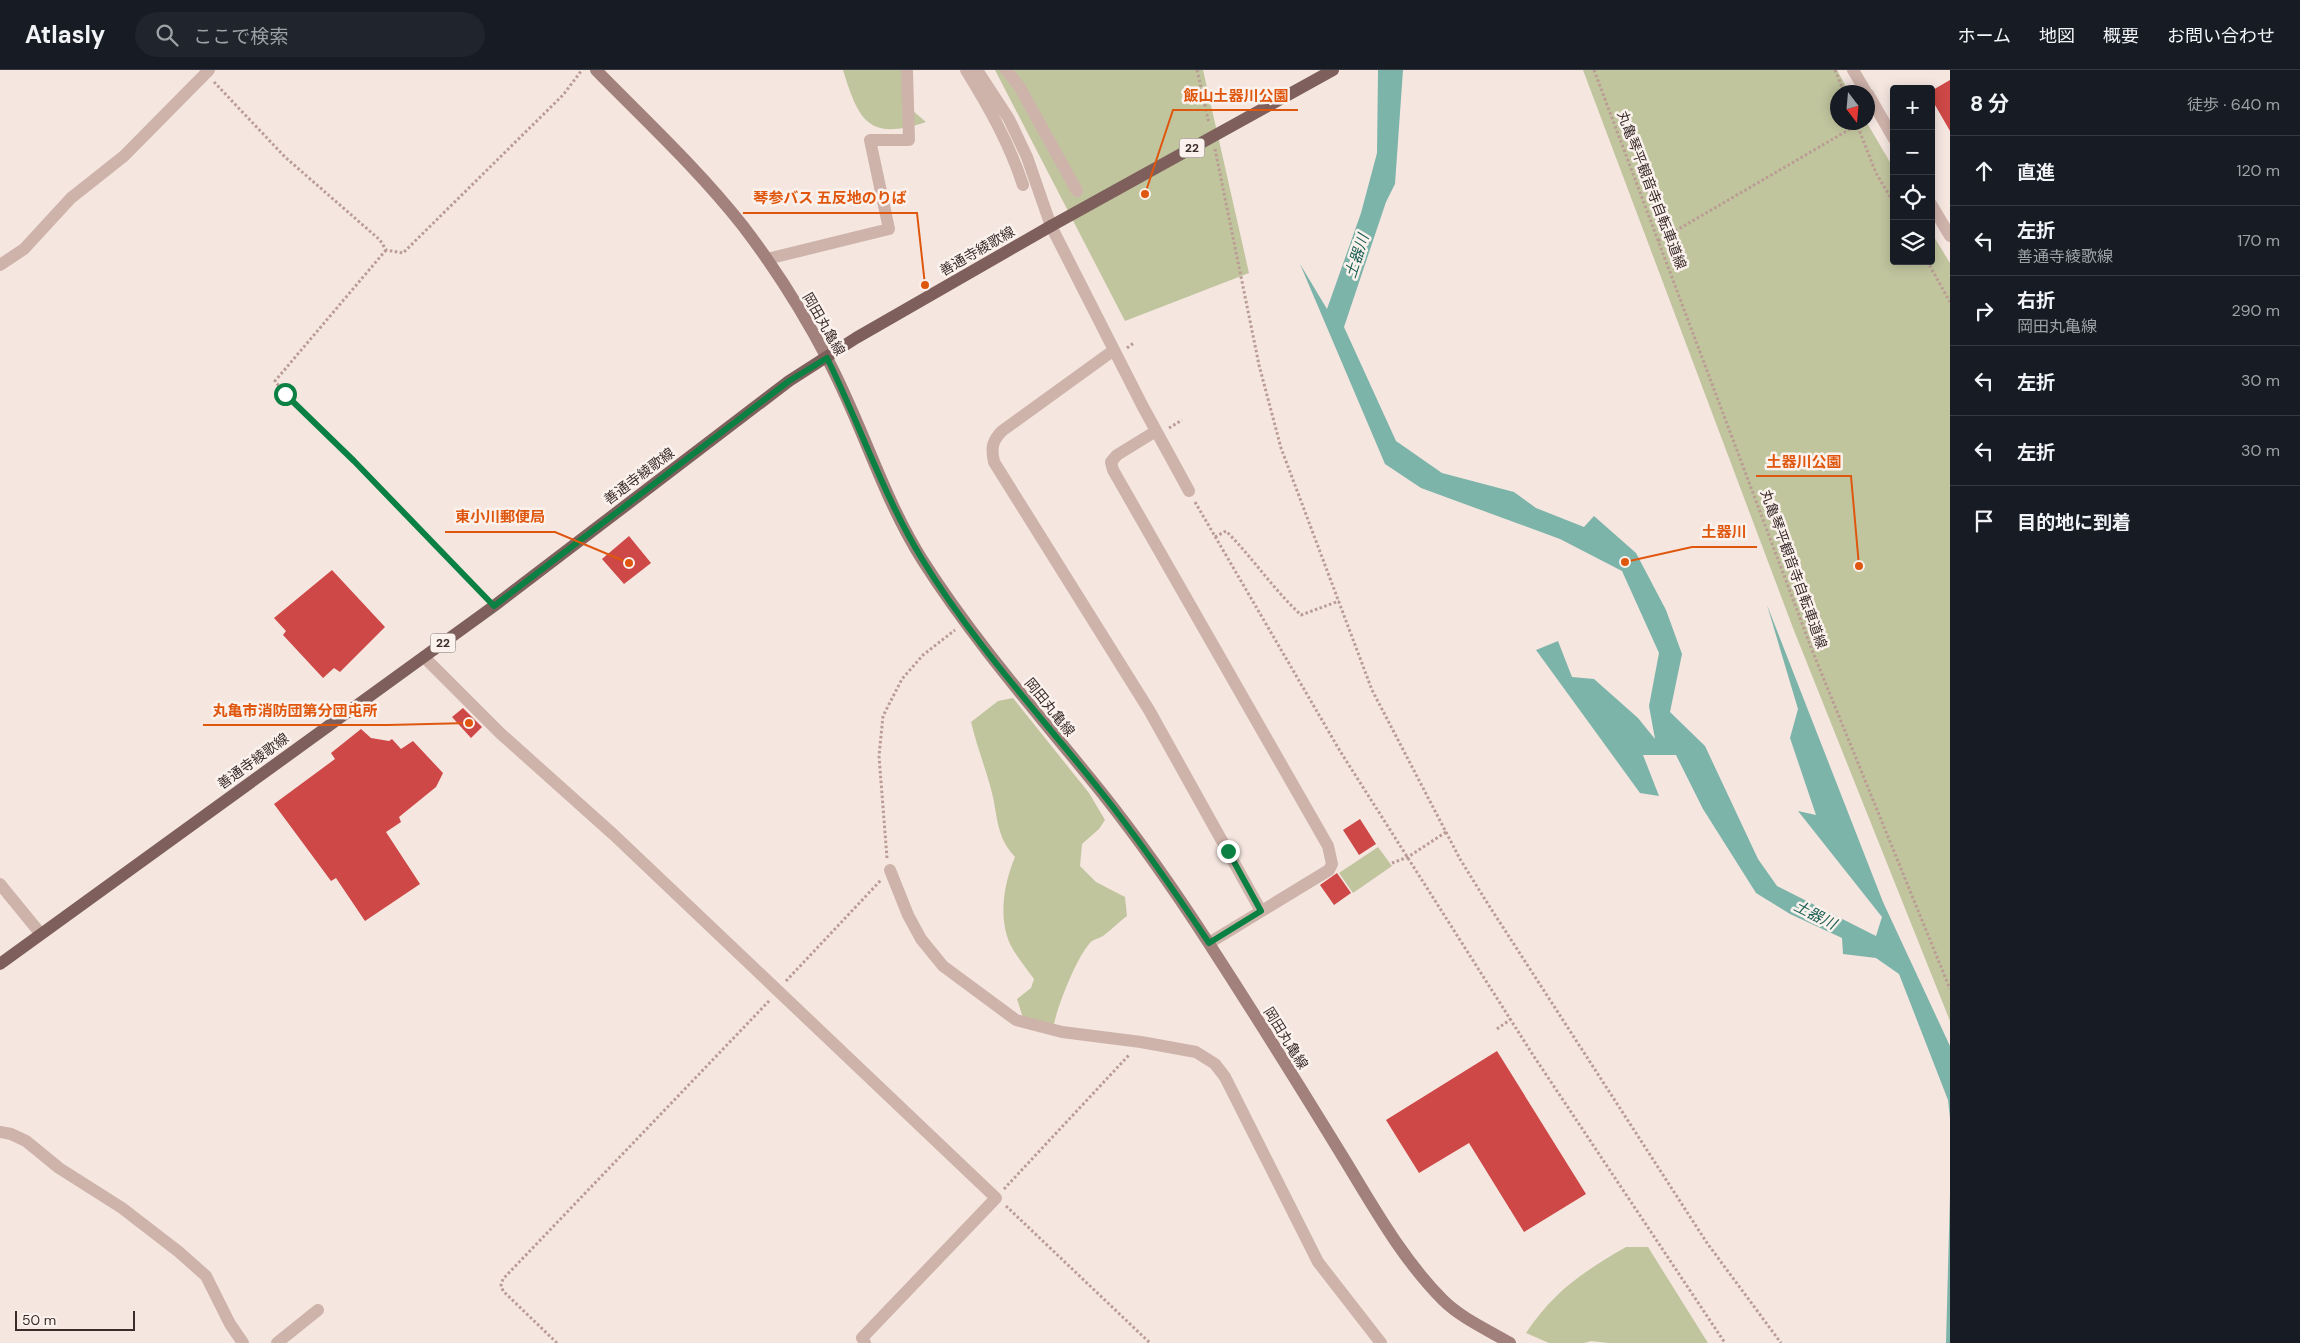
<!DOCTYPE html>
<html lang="ja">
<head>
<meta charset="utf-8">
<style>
  body { margin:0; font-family:"DM Sans","Noto Sans JP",sans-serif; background:#20242c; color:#f1f3f6 }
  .controls { position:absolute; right:15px; top:15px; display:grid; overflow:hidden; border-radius:5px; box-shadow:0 2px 12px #0003 }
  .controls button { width:45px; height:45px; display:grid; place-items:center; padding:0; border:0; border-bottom:1px solid #363941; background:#171b24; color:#f1f3f6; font:25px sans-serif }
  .compass { position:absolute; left:1830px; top:15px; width:45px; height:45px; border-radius:50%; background:#171b24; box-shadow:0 2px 12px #0003; rotate:164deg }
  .scale { position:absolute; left:15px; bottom:12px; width:120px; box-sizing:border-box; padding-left:5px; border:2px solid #3b2c2a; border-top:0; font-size:14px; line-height:18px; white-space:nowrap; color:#3b2c2a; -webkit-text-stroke:4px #fbf2ed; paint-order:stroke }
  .stop { position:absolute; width:15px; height:15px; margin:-11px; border:4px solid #0b8043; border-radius:50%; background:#fff }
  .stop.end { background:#0b8043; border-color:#fff; box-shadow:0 1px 5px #0008 }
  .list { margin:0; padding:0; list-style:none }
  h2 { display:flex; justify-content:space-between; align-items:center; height:65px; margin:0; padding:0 20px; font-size:21px }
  h2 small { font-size:16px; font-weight:400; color:#9ea1a6 }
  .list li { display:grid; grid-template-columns:32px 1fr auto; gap:15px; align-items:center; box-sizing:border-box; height:70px; padding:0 20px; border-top:1px solid #363941 }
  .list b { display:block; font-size:19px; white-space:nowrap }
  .list p { margin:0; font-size:16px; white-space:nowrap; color:#9ea1a6 }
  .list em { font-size:16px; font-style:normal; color:#9ea1a6 }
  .icon { flex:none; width:28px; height:28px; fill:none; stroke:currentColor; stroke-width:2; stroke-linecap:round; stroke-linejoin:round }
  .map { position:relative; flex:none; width:1950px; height:1273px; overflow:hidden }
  header { display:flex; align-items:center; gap:30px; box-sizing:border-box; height:70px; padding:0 25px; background:#171b24; border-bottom:1px solid #363941 }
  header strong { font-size:24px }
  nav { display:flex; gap:28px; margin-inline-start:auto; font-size:18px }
  .search { width:350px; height:45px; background:#20242c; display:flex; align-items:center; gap:12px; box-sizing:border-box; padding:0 18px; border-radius:28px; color:#9ea1a6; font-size:19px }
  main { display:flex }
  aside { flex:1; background:#171b24 }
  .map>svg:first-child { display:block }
  .green { fill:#c1c59e }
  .water { fill:#7db4aa }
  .building { fill:#cd4846 }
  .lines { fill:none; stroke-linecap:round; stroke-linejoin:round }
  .path { stroke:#ba9c95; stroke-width:3; stroke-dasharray:2.5 2.5; stroke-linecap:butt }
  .minor { stroke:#ceb3ab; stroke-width:12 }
  .secondary { stroke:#a2817c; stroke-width:12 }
  .primary { stroke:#7e5f5b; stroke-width:12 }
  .primary-bridge { stroke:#7e5f5b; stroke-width:12 }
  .route { stroke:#0b8043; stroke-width:6 }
  .labels { text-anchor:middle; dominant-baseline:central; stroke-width:5; stroke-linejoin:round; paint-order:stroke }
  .shield { fill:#fbf2ed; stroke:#756764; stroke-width:1 }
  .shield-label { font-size:12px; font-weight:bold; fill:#3b2c2a }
  .street-label { font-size:14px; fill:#3b2c2a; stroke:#fbf2ed }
  .water-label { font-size:15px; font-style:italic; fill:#1d6055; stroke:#fbf2ed }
  .leader { fill:none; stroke:#df570e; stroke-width:2 }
  .callout-dot { fill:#df570e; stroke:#fbf2ed; stroke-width:2 }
  .callout-label { font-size:15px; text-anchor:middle; font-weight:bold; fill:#df570e; stroke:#fbf2ed; stroke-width:5; stroke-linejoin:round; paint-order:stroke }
</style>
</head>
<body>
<header>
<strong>Atlasly</strong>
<div class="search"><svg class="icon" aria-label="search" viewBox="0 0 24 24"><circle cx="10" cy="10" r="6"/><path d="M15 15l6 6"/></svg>ここで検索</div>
<nav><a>ホーム</a><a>地図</a><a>概要</a><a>お問い合わせ</a></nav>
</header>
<main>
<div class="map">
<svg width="1950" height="1273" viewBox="0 0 1950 1273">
  <rect width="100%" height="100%" fill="#f5e6e0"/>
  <!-- green -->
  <path class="green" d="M843 0H904L906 35 926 52C869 71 859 52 843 0Z
    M995 0H1203L1249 203 1125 251Z
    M1583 0H1837L1849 22H1838V52L1867 53 1894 99V191H1931V162L1950 193V951L1793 558Z
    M1013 628 1089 723 1105 750 1099 759 1082 774 1080 796 1096 812 1125 827 1127 846C1119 852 1111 860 1103 866 1100 868 1095 869 1092 871 1078 883 1055 941 1053 960L1024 951 1017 929 1031 918 1034 909C1026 898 1016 886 1010 874 998 847 1004 813 1015 787 996 766 998 748 992 723 986 699 977 677 971 652L998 631Z
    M1378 777 1392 796 1353 823 1339 803Z
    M1626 1177H1648L1708 1273H1608L1591 1271 1584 1273H1549L1526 1263C1554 1221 1583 1202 1626 1177Z"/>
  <!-- water -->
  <path class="water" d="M1378 0H1403L1395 114 1386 132 1344 257 1396 371 1442 403 1514 422 1536 438 1584 457 1594 446 1636 483 1666 540 1682 584 1670 642 1705 676 1758 789 1777 816 1876 866 1882 847 1798 741 1816 745 1790 668 1798 639 1767 535 1883 832 1950 976V1048L1948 1030 1899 904 1876 888 1843 884 1842 868 1790 844 1756 823 1703 739 1676 685H1643L1659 726 1640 723 1536 580 1558 571 1572 607 1594 609 1638 648 1655 669 1649 636 1659 583 1622 501 1560 469 1421 418 1385 394 1300 194 1327 239 1361 143 1377 83Z
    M1950 1124V1273H1946Z"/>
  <!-- building -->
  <path class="building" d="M1950 10V61L1931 28V21Z
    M629 466 651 493 624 514 602 489Z
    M332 500 385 557 340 602 334 598 323 608 283 565 286 561 274 548Z
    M463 638 482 657 471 668 452 647Z
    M361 659 371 668 389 671 392 669 401 679 413 671 443 703 436 717 399 747 401 752 386 762 420 814 365 851 336 808 331 811 274 734 335 689 331 683Z
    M1360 749 1376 774 1359 785 1343 760Z
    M1337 803 1351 823 1334 835 1320 815Z
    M1497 981 1586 1124 1524 1162 1469 1073 1419 1103 1386 1050Z"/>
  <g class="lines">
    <!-- path -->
    <path class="path" d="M1197 0 1209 53
      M1594 0 1812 580 1950 919
      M1835 0 1844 22
      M214 12 285 87 380 170 386 180 403 183 563 25 582 0
      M1856 52 1876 103 1894 133
      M1215 79 1259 295 1281 378 1372 620 1460 789 1486 831 1707 1173 1781 1273
      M1658 171 1857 55
      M386 180 275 311 285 324 354 391 484 527
      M1927 191 1950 232
      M1127 278 1135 272
      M1169 358 1182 350
      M1195 432 1340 681 1533 985 1725 1273
      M1215 467 1226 461C1253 488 1273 519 1301 545L1339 531
      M887 788 879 686 883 646 902 609 923 585 955 560
      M1392 793 1408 787 1446 762
      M786 911 881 810
      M1497 959 1511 949
      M1004 1119 1129 985
      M1006 1136 1150 1273
      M557 1273 503 1221 501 1215 503 1209 769 931"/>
    <!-- minor -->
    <path class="minor" d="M966 0C989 37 1009 73 1023 115
      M977 0 1009 49 1027 87 1051 156 1142 335 1189 421
      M1006 0 1019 16 1077 121
      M1853 0 1866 22
      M1868 24 1894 69
      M1931 134 1950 166
      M767 189 889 159 870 70H909L907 0
      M0 195 24 179 71 128 124 86 209 0
      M1114 280 1002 361C992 371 991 378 994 392L1149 640 1261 841
      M1156 361 1117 385 1111 392 1113 400 1328 776 1332 794 1329 800 1209 873
      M424 587 500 663 614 765 996 1128 862 1268 865 1273
      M890 800 908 845 921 869 943 896 1016 950 1062 962 1141 972 1196 982 1215 994 1225 1007 1318 1192 1381 1273
      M0 814 40 863
      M0 1062 11 1064 26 1071 59 1098 122 1138 179 1182 206 1206 230 1254 243 1273
      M277 1273 318 1240"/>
    <!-- secondary -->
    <path class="secondary" d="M596 0C646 51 699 100 743 156 775 198 804 244 828 290 863 356 883 428 923 491 976 574 1041 647 1102 723 1140 771 1175 821 1208 872 1254 943 1299 1015 1343 1087 1373 1136 1402 1189 1443 1230 1461 1248 1488 1260 1510 1273"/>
    <!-- primary -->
    <path class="primary" d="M0 894 494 536 789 311 856 268 1051 156"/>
    <!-- primary-bridge -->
    <path class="primary-bridge" d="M1051 156 1333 0"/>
  </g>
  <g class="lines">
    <!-- route -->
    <path class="route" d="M285 324 354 391 494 536 789 311 827 288C860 355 883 425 922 489 973 573 1041 646 1102 723 1140 771 1175 822 1209 873L1261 841 1228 781"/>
  </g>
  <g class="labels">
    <!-- shield labels -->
    <g class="shield">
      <rect x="1179.5" y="68.5" width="25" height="19" rx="4"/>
      <rect x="430.5" y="563.5" width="25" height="19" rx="4"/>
    </g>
    <g class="shield-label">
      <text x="1192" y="78">22</text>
      <text x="443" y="573">22</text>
    </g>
    <!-- street labels -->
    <g class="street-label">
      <text transform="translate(1652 120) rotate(69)">丸亀琴平観音寺自転車道線</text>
      <text transform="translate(977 181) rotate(-30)">善通寺綾歌線</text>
      <text transform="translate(824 254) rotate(60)">岡田丸亀線</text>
      <text transform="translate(639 406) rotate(-37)">善通寺綾歌線</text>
      <text transform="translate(1794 499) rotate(70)">丸亀琴平観音寺自転車道線</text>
      <text transform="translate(1050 637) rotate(51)">岡田丸亀線</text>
      <text transform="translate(253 691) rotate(-36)">善通寺綾歌線</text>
      <text transform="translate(1286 968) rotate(58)">岡田丸亀線</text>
    </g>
    <!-- water labels -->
    <g class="water-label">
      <text transform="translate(1357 186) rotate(-72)">土器川</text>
      <text transform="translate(1815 845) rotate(27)">土器川</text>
    </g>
  </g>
  <!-- callouts -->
  <path class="leader" d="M1145 124L1173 40H1298M925 215L917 143H743M1859 496L1851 406H1756M629 493L555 462H445M1625 492L1692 477H1757M469 653L388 655H203"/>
  <g class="callout-dot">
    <circle cx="1145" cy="124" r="5"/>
    <circle cx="925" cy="215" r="5"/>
    <circle cx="1859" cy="496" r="5"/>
    <circle cx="629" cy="493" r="5"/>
    <circle cx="1625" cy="492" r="5"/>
    <circle cx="469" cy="653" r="5"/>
  </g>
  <g class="callout-label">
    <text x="1236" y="31">飯山土器川公園</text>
    <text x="830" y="133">琴参バス 五反地のりば</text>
    <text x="1804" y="397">土器川公園</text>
    <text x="500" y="452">東小川郵便局</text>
    <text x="1724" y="467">土器川</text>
    <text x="295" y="646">丸亀市消防団第分団屯所</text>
  </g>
</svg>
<div class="controls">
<button>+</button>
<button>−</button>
<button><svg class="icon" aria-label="locate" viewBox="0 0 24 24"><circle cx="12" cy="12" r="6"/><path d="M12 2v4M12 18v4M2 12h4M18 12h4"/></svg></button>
<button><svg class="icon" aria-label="layers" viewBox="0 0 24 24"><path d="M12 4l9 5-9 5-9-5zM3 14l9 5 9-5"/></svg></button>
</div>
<svg class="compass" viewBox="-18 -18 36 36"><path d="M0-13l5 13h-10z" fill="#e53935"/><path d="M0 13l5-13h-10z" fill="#9ea1a6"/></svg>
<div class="scale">50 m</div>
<div class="stop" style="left:285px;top:324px"></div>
<div class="stop end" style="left:1228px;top:781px"></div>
</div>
<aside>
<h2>8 分<small>徒歩 · 640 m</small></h2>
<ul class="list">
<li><svg class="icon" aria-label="ahead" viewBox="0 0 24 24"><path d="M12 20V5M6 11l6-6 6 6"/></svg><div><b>直進</b></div><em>120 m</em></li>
<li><svg class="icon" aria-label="left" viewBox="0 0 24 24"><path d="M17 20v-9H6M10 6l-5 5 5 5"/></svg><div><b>左折</b><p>善通寺綾歌線</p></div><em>170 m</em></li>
<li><svg class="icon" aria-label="right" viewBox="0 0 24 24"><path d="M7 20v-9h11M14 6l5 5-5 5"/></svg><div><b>右折</b><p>岡田丸亀線</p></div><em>290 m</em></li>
<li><svg class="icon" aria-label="left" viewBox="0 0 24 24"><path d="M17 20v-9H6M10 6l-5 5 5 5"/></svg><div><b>左折</b></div><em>30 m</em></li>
<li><svg class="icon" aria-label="left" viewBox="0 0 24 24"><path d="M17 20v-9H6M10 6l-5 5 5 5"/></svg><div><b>左折</b></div><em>30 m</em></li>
<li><svg class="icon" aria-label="arrive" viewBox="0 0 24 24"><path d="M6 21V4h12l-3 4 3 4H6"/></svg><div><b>目的地に到着</b></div></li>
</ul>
</aside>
</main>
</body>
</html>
